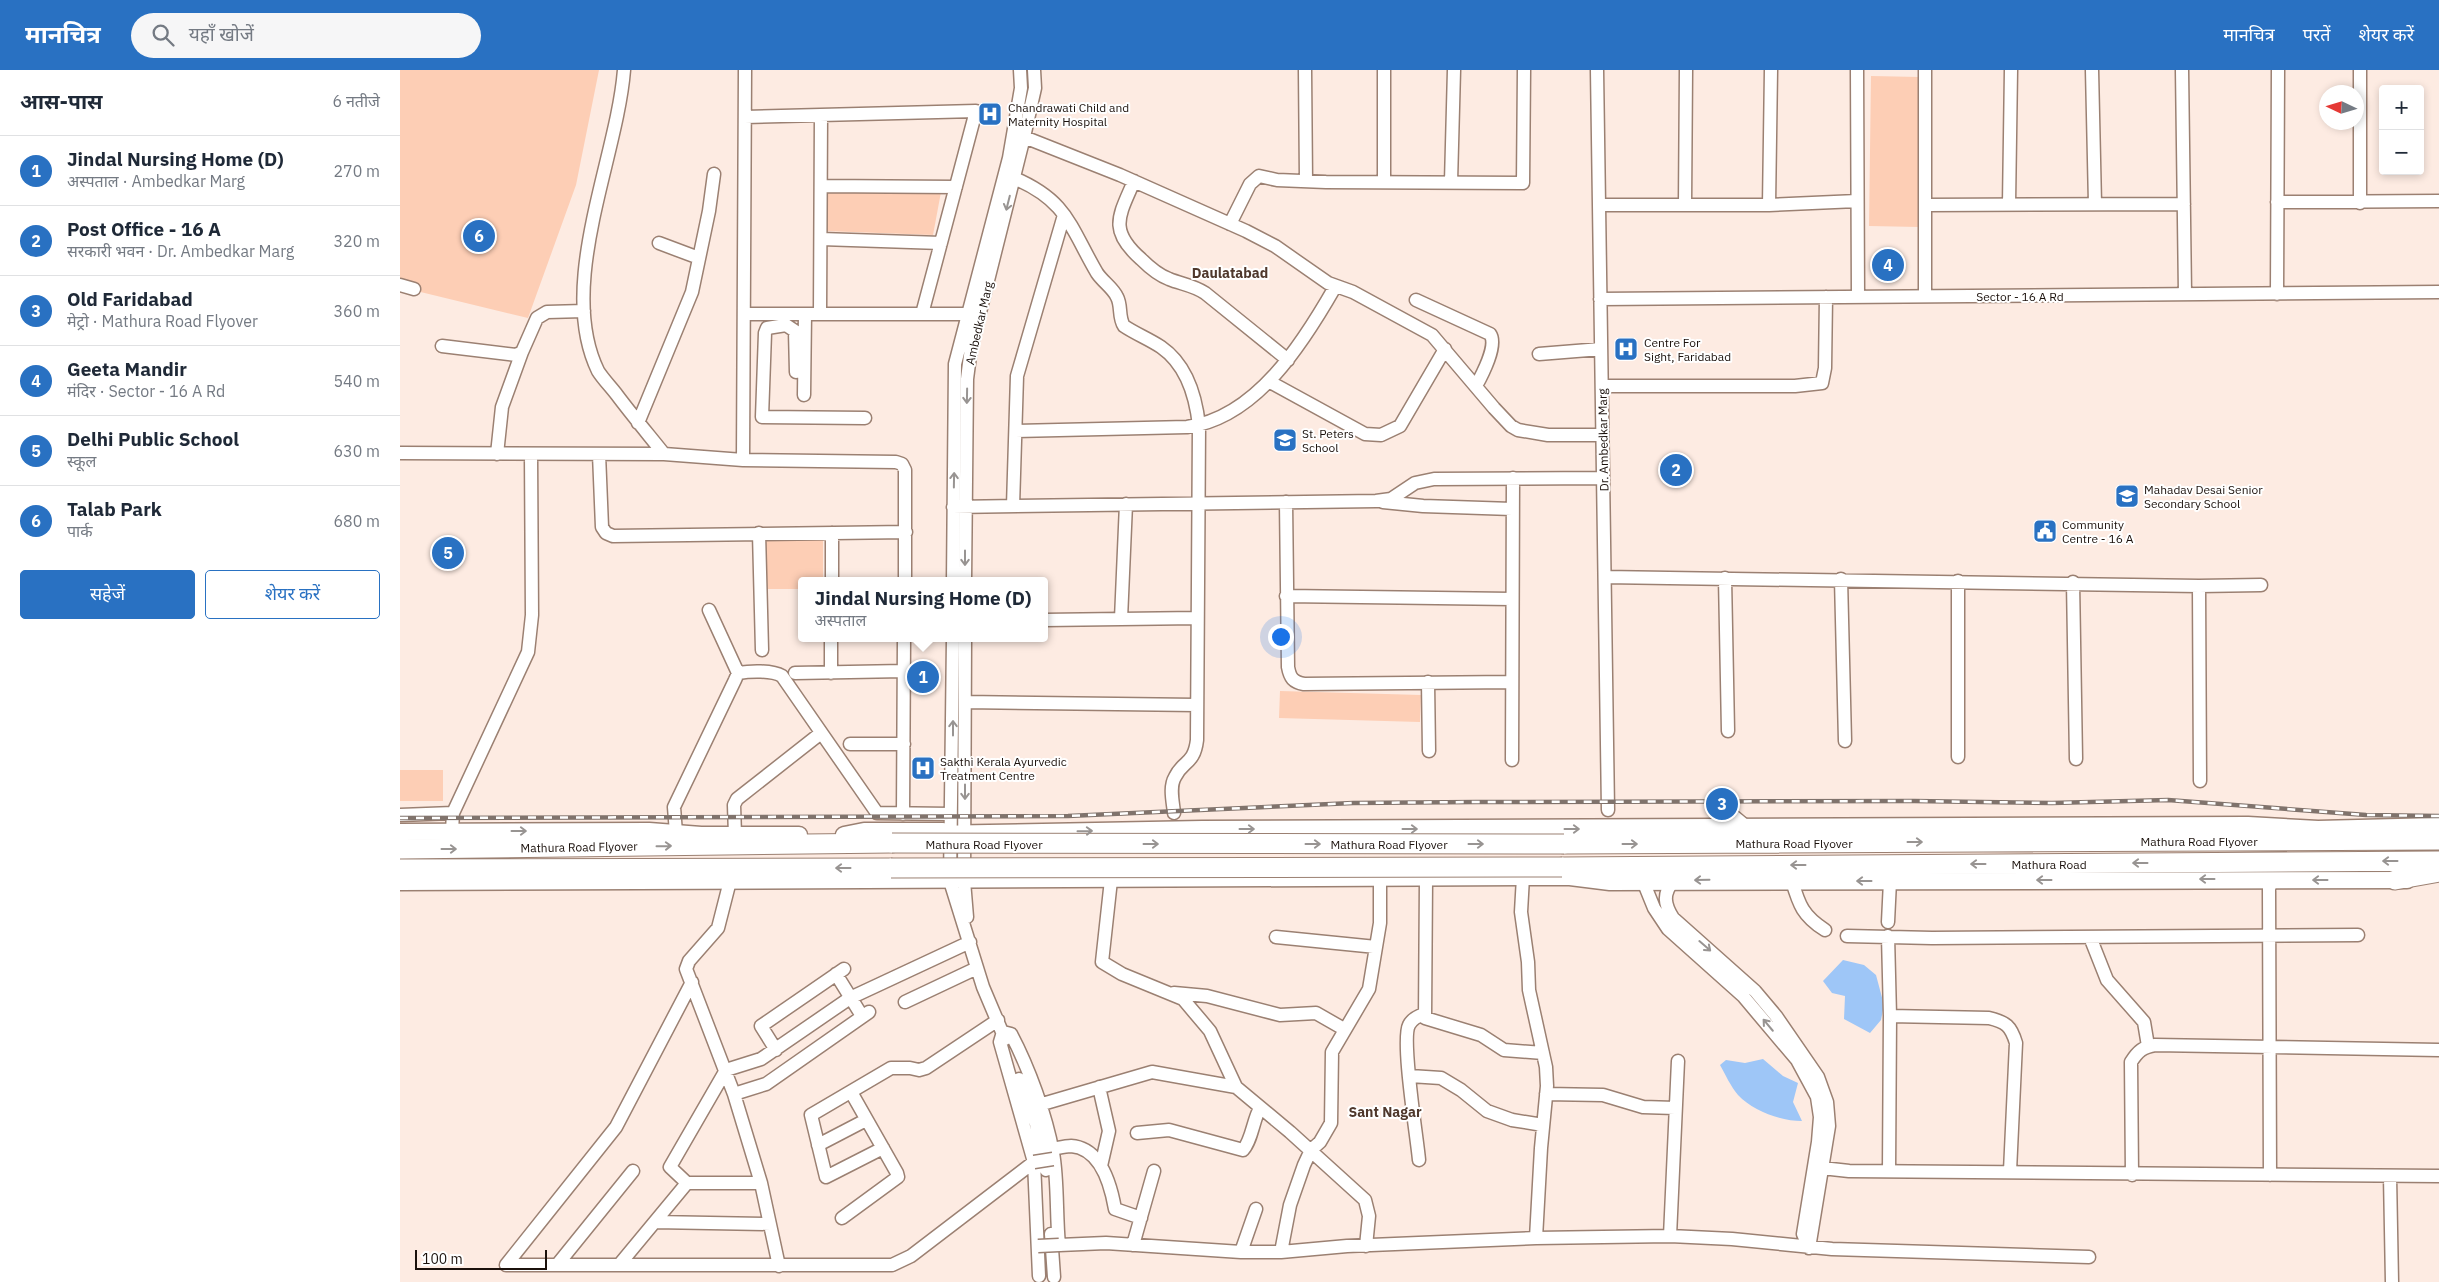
<!DOCTYPE html>
<html lang="hi">
<head>
<meta charset="utf-8">
<style>
  body { margin:0; font-family:"IBM Plex Sans","Noto Sans Devanagari",sans-serif; background:#f6f6f7; color:#1f2937 }
  .controls { position:absolute; right:15px; top:15px; display:grid; overflow:hidden; border-radius:5px; box-shadow:0 2px 8px #0003 }
  .controls button { width:45px; height:45px; display:grid; place-items:center; padding:0; border:0; border-bottom:1px solid #e0e1e3; background:#fff; color:#1f2937; font:25px sans-serif }
  .compass { position:absolute; left:1919px; top:15px; width:45px; height:45px; border-radius:50%; background:#fff; box-shadow:0 2px 8px #0003; rotate:274deg }
  .scale { position:absolute; left:15px; bottom:12px; width:132px; box-sizing:border-box; padding-left:5px; border:2px solid #1b110c; border-top:0; font-size:14px; line-height:18px; white-space:nowrap; color:#1b110c; -webkit-text-stroke:4px #fff; paint-order:stroke }
  .you { position:absolute; left:880px; top:566px; width:18px; height:18px; margin:-12px; border:4px solid #fff; border-radius:50%; background:#1a73e8; box-shadow:0 0 0 8px #1a73e833 }
  .badge { display:grid; place-items:center; width:32px; height:32px; border-radius:50%; background:#2971c2; color:#fff; font-size:16px; font-weight:700 }
  .pin { position:absolute; translate:-50% -50%; border:2px solid #fff; box-shadow:0 1px 5px #0006 }
  .popup { position:absolute; left:398px; top:507px; width:250px; height:65px; box-sizing:border-box; display:grid; place-content:center; border-radius:5px; background:#fff; filter:drop-shadow(0 1px 4px #0005); font-size:16px; white-space:nowrap; color:#747a83 }
  .popup b { font-size:19px; color:#1f2937 }
  .popup::after { content:''; position:absolute; left:50%; top:100%; margin-left:-10px; border:10px solid transparent; border-top-color:#fff }
  .list { margin:0; padding:0; list-style:none }
  h2 { display:flex; justify-content:space-between; align-items:center; height:65px; margin:0; padding:0 20px; font-size:21px }
  h2 small { font-size:16px; font-weight:400; color:#747a83 }
  .list li { display:grid; grid-template-columns:32px 1fr auto; gap:15px; align-items:center; box-sizing:border-box; height:70px; padding:0 20px; border-top:1px solid #e0e1e3 }
  .list b { display:block; font-size:19px; white-space:nowrap }
  .list p { margin:0; font-size:16px; white-space:nowrap; color:#747a83 }
  .list em { font-size:16px; font-style:normal; color:#747a83 }
  .actions { display:flex; gap:10px; padding:15px 20px }
  .actions a { flex:1; padding:11px 0; border:1px solid #2971c2; border-radius:5px; text-align:center; font-size:18px; color:#2971c2 }
  .actions .main { background:#2971c2; color:#fff }
  .icon { flex:none; width:28px; height:28px; fill:none; stroke:currentColor; stroke-width:2; stroke-linecap:round; stroke-linejoin:round }
  .map { position:relative; flex:none; width:2039px; height:1212px; overflow:hidden }
  header { display:flex; align-items:center; gap:30px; box-sizing:border-box; height:70px; padding:0 25px; background:#2971c2; color:#fff }
  header strong { font-size:24px }
  nav { display:flex; gap:28px; margin-inline-start:auto; font-size:18px }
  .search { width:350px; height:45px; background:#f6f6f7; display:flex; align-items:center; gap:12px; box-sizing:border-box; padding:0 18px; border-radius:28px; color:#747a83; font-size:19px }
  main { display:flex }
  aside { flex:1; background:#fff }
  .map>svg:first-child { display:block }
  .green { fill:#fdceb5 }
  .water { fill:#9ec6f7 }
  .lines { fill:none; stroke-linecap:round; stroke-linejoin:round }
  .minor-casing { stroke:#9b8072; stroke-width:15 }
  .major-casing { stroke:#9b8072; stroke-width:19 }
  .highway-casing { stroke:#9b8072; stroke-width:21 }
  .minor { stroke:#fff; stroke-width:12 }
  .major { stroke:#fff; stroke-width:16 }
  .highway { stroke:#fff; stroke-width:19 }
  .rail-casing { stroke:#80736c; stroke-width:4.5 }
  .rail { stroke:#fff; stroke-width:2.5; stroke-dasharray:8; stroke-linecap:butt }
  .minor-bridge-casing { stroke:#9b8072; stroke-width:15; stroke-linecap:butt }
  .highway-bridge-casing { stroke:#9b8072; stroke-width:21; stroke-linecap:butt }
  .minor-bridge { stroke:#fff; stroke-width:12 }
  .highway-bridge { stroke:#fff; stroke-width:19 }
  .oneway { stroke:#989492 }
  .labels { text-anchor:middle; dominant-baseline:central; stroke-width:4; stroke-linejoin:round; paint-order:stroke }
  .poi-label { font-size:12px; fill:#1b110c; stroke:#fff; text-anchor:start }
  .street-label { font-size:12px; fill:#1b110c; stroke:#fff }
  .neighbourhood-label { font-size:14px; font-weight:bold; fill:#4f382c; stroke:#fff }
</style>
</head>
<body>
<header>
<strong>मानचित्र</strong>
<div class="search"><svg class="icon" aria-label="search" viewBox="0 0 24 24"><circle cx="10" cy="10" r="6"/><path d="M15 15l6 6"/></svg>यहाँ खोजें</div>
<nav><a>मानचित्र</a><a>परतें</a><a>शेयर करें</a></nav>
</header>
<main>
<aside>
<h2>आस-पास<small>6 नतीजे</small></h2>
<ul class="list">
<li><span class="badge">1</span><div><b>Jindal Nursing Home (D)</b><p>अस्पताल · Ambedkar Marg</p></div><em>270 m</em></li>
<li><span class="badge">2</span><div><b>Post Office - 16 A</b><p>सरकारी भवन · Dr. Ambedkar Marg</p></div><em>320 m</em></li>
<li><span class="badge">3</span><div><b>Old Faridabad</b><p>मेट्रो · Mathura Road Flyover</p></div><em>360 m</em></li>
<li><span class="badge">4</span><div><b>Geeta Mandir</b><p>मंदिर · Sector - 16 A Rd</p></div><em>540 m</em></li>
<li><span class="badge">5</span><div><b>Delhi Public School</b><p>स्कूल</p></div><em>630 m</em></li>
<li><span class="badge">6</span><div><b>Talab Park</b><p>पार्क</p></div><em>680 m</em></li>
</ul>
<div class="actions"><a class="main">सहेजें</a><a>शेयर करें</a></div>
</aside>
<div class="map">
<svg width="2039" height="1212" viewBox="0 0 2039 1212">
  <rect width="100%" height="100%" fill="#fdebe2"/>
  <!-- green -->
  <path class="green" d="M0 0H199L176 115 128 248 0 217Z
    M1471 6 1520 7 1519 157 1469 156Z
    M427 122H541L533 165 426 161Z
    M365 470H423V511H402V519H365Z
    M880 621 1021 625 1020 652 879 648Z
    M0 700H43V731H0Z"/>
  <!-- water -->
  <path class="water" d="M1443 890 1464 895 1476 905 1484 935 1481 950 1470 963 1444 949 1445 926 1432 923 1423 911Z
    M1363 989 1383 1006 1398 1013 1393 1032 1402 1051C1381 1051 1353 1041 1338 1025 1331 1017 1325 1004 1320 995L1326 990 1345 993Z"/>
  <g class="lines">
    <!-- minor casing -->
    <g class="minor-casing">
      <path id="minor" d="M224 0C217 89 156 215 198 301 203 309 211 317 217 325 232 345 248 364 264 384
        M905 0 906 111
        M1197 0 1208 740
        M1457 0 1458 227
        M1525 0V226
        M1692 0 1695 134
        M1782 0 1785 224
        M345 47 576 41 522 244
        M624 67 720 105 846 161 875 176 928 213 953 222 1032 265 1094 338 1111 356 1118 360 1148 365H1202
        M614 108C668 131 670 157 697 203 703 212 713 218 717 227 722 236 718 247 724 256 736 264 749 269 761 277 787 295 796 327 799 356L797 670C794 695 783 690 775 707 769 717 773 732 774 743
        M734 111C719 146 708 160 741 189 749 197 758 205 769 209 781 214 793 215 805 223L888 290
        M984 112V0
        M1051 112 1054 0
        M421 116 556 117
        M1877 132 2039 131
        M1960 133V0
        M1609 134 1611 0
        M1199 135H1369L1457 131
        M1285 135 1286 0
        M1369 135 1371 0
        M1526 135 1784 134
        M830 154 850 114 859 106 877 110 926 112 1123 113 1124 0
        M421 169 541 173
        M259 173 299 188
        M0 215 14 219
        M1877 224 1878 0
        M1200 229 2039 222
        M1016 230 1090 264C1098 275 1082 305 1076 316
        M344 244H574
        M420 244 421 45
        M42 276 116 285 122 282 137 248 147 242 184 241
        M1139 284 1201 279
        M396 302 395 261 386 255 367 258 365 263 362 347 465 348
        M870 312 965 364 981 365 1000 356 1045 279
        M1202 316H1395L1422 313 1425 298 1426 227
        M404 325 405 244
        M238 353 292 222 309 141 314 104
        M616 361 787 357C856 348 903 273 935 217
        M0 383 264 384 343 390 496 392 502 394 505 400V511
        M97 384 102 337 122 282
        M199 384 202 457 206 463 213 466 506 462
        M343 390 345 0
        M886 432 888 597C890 608 893 612 904 614L1112 612
        M983 432 1023 436 1112 439
        M613 436 617 306 664 145
        M553 437 976 431 991 429 1015 413 1034 409 1203 408
        M359 463 362 580
        M1205 507 1799 516 1861 515
        M1325 508 1328 661
        M1441 509 1445 671
        M432 511V463
        M553 511 555 294 609 88 621 18 620 0
        M565 511 567 309 571 278 624 67 635 18 634 0
        M1673 512 1676 689
        M1799 516 1800 711
        M886 526 1112 529
        M309 540 338 603
        M721 549 726 434
        M644 550 797 548
        M553 568 550 811 583 917 605 969
        M565 568 564 811 567 847
        M395 603 504 601
        M431 603V568
        M1028 612 1029 681
        M565 632 797 635
        M450 674H504
        M1558 687V511
        M1112 690 1113 408
        M1325 739 1348 758
        M503 744 504 568
        M0 745 53 743
        M52 761 53 743 128 582 132 545 131 384
        M276 763 274 737 335 610 338 603C350 601 372 600 382 606L477 743 551 744
        M335 765 334 735 337 729 421 663
        M1123 807 1121 842 1128 892 1129 920 1146 997 1147 1016 1141 1078 1136 1168
        M1026 809 1025 948 1081 965 1104 980 1143 983
        M711 810 702 892 722 904 783 929 810 961 836 1017 890 1062 965 1130 969 1146 966 1176
        M330 811 318 858 289 891 286 899 334 1024 361 1113 379 1196
        M1243 811 1254 838 1268 859 1343 926 1397 990 1417 1027 1420 1047 1418 1072 1403 1164 1409 1178
        M1273 811C1263 824 1264 834 1273 848L1355 921 1376 946 1418 1007 1427 1032 1429 1056 1409 1178
        M1392 811C1399 835 1403 846 1425 860
        M1488 852 1490 811
        M1447 866 1532 868 1958 865
        M1488 866 1490 946 1489 1101
        M876 867 976 877
        M1690 867 1707 910 1744 952 1748 976
        M436 904 462 946
        M774 923 807 926 880 945 916 943 944 959
        M505 932 577 898
        M1490 946 1589 948C1606 952 1611 956 1616 973L1610 1101
        M376 980 361 956 444 899
        M1010 1006 1041 1008 1061 1020 1087 1041 1112 1050 1143 1055
        M619 1009 636 1054 646 1100
        M699 1017 709 1061 701 1096
        M334 1024 366 1014 469 942
        M1146 1024 1203 1025 1243 1037 1275 1038
        M639 1035 752 1002 836 1017
        M737 1063 769 1060 843 1080C852 1070 853 1050 860 1038
        M418 1075 466 1050
        M483 1078 426 1107 411 1045 491 998H510L519 1000 526 998 598 950
        M652 1079C658 1078 665 1076 671 1076 701 1078 711 1116 715 1139L741 1148
        M1019 1090C1017 1067 1001 970 1009 955 1012 949 1018 946 1024 944
        M1422 1098 1449 1101 2039 1106
        M1732 1105 1731 992C1738 981 1743 977 1755 975L2039 980
        M1870 1105 1869 819 1872 809
        M1990 1106 1992 1212
        M361 1113H287L270 1097 326 1000 361 989 450 928 570 872
        M442 1148 498 1107 497 1103 451 1022
        M255 1152 370 1154
        M651 1164 654 1207
        M1270 1166 1278 991
        M733 1175 754 1101
        M841 1182 856 1139
        M881 1182 890 1135 904 1095 911 1080 920 1072 931 1053 932 982 969 919 980 853V809
        M106 1195H492L511 1186 634 1092
        M106 1195 216 1057 292 912
        M157 1195 233 1101
        M219 1195 287 1113
        M639 1206 634 1092 600 972 603 962 611 964C629 998 646 1045 653 1083 658 1110 656 1146 659 1175L706 1173 841 1182H881L947 1176 1136 1168 1270 1166 1332 1169 1432 1179 1689 1187"/>
    </g>
    <!-- major casing -->
    <g class="major-casing">
      <path id="major" d="M0 762 249 761 301 765H399
        M531 764 802 759 1848 755 1918 759 2039 756
        M444 765 464 761H543
        M0 812 1123 807H1170L1210 812 2007 810"/>
    </g>
    <!-- highway casing -->
    <g class="highway-casing">
      <path id="highway" d="M1164 774 2039 770
        M0 779 492 773
        M1162 797 2039 791
        M0 799 491 798
        M1995 810 2039 802"/>
    </g>
    <!-- minor -->
    <use href="#minor" class="minor"/>
    <!-- major -->
    <use href="#major" class="major"/>
    <!-- highway -->
    <use href="#highway" class="highway"/>
    <!-- rail casing -->
    <g class="rail-casing">
      <path id="rail" d="M0 748 668 746 953 733 1076 732 1514 731 1652 733 1768 730 1966 745 2039 746"/>
    </g>
    <!-- rail -->
    <use href="#rail" class="rail"/>
    <!-- minor-bridge casing -->
    <g class="minor-bridge-casing">
      <path id="minor-bridge" d="M634 1092 653 1089
        M638 1176 659 1175"/>
    </g>
    <!-- highway-bridge casing -->
    <g class="highway-bridge-casing">
      <path id="highway-bridge" d="M492 773 1164 774
        M491 798 1162 797"/>
    </g>
    <!-- minor-bridge -->
    <use href="#minor-bridge" class="minor-bridge"/>
    <!-- highway-bridge -->
    <use href="#highway-bridge" class="highway-bridge"/>
  </g>
  <!-- one-way arrows -->
  <defs><path id="oneway-shaft" d="M-6 0H5M1.5-3L5.5 0L1.5 3" fill="none" stroke-width="1.6" stroke-linecap="round" stroke-linejoin="round" transform="scale(1.25)"/></defs>
  <g class="oneway">
    <use href="#oneway-shaft" transform="translate(608 133) rotate(104)"/>
    <use href="#oneway-shaft" transform="translate(567 326) rotate(91)"/>
    <use href="#oneway-shaft" transform="translate(554 410) rotate(-89)"/>
    <use href="#oneway-shaft" transform="translate(565 488) rotate(90)"/>
    <use href="#oneway-shaft" transform="translate(553 658) rotate(-90)"/>
    <use href="#oneway-shaft" transform="translate(565 722) rotate(90)"/>
    <use href="#oneway-shaft" transform="translate(847 759)"/>
    <use href="#oneway-shaft" transform="translate(1010 759)"/>
    <use href="#oneway-shaft" transform="translate(1172 759)"/>
    <use href="#oneway-shaft" transform="translate(119 761)"/>
    <use href="#oneway-shaft" transform="translate(685 761) rotate(-1)"/>
    <use href="#oneway-shaft" transform="translate(1515 772)"/>
    <use href="#oneway-shaft" transform="translate(751 774)"/>
    <use href="#oneway-shaft" transform="translate(913 774)"/>
    <use href="#oneway-shaft" transform="translate(1076 774)"/>
    <use href="#oneway-shaft" transform="translate(1230 774)"/>
    <use href="#oneway-shaft" transform="translate(264 776) rotate(-1)"/>
    <use href="#oneway-shaft" transform="translate(49 779)"/>
    <use href="#oneway-shaft" transform="translate(1990 791) rotate(180)"/>
    <use href="#oneway-shaft" transform="translate(1740 793) rotate(180)"/>
    <use href="#oneway-shaft" transform="translate(1578 794) rotate(180)"/>
    <use href="#oneway-shaft" transform="translate(1398 795) rotate(180)"/>
    <use href="#oneway-shaft" transform="translate(443 798) rotate(180)"/>
    <use href="#oneway-shaft" transform="translate(1807 809) rotate(180)"/>
    <use href="#oneway-shaft" transform="translate(1302 810) rotate(179)"/>
    <use href="#oneway-shaft" transform="translate(1644 810) rotate(180)"/>
    <use href="#oneway-shaft" transform="translate(1920 810) rotate(-180)"/>
    <use href="#oneway-shaft" transform="translate(1464 811) rotate(180)"/>
    <use href="#oneway-shaft" transform="translate(1305 876) rotate(41)"/>
    <use href="#oneway-shaft" transform="translate(1368 955) rotate(-130)"/>
  </g>
  <!-- icons -->
  <defs>
    <g id="hospital-square" transform="scale(1.25)"><rect x="-9" y="-9" width="18" height="18" rx="4" fill="#2971c2" stroke="#fff"/><path d="M-5-5h3v3.5h4V-5h3V5h-3V1.5h-4V5h-3Z" fill="#fff"/></g>
    <g id="school-square" transform="scale(1.25)"><rect x="-9" y="-9" width="18" height="18" rx="4" fill="#2971c2" stroke="#fff"/><path d="M0-5L7-2L0 1L-7-2ZM-4 1L0 2.5L4 1V4Q0 6-4 4Z" fill="#fff"/></g>
    <g id="civic-square" transform="scale(1.25)"><rect x="-9" y="-9" width="18" height="18" rx="4" fill="#2971c2" stroke="#fff"/><path d="M-.6-6.5H3V-4.5H.6V-3L4-1V1h2V6H-6V1h2V-1L-.6-3ZM-1.2 2.5V6h2.4V2.5Z" fill="#fff"/></g>
  </defs>
  <g fill-rule="evenodd">
    <use href="#hospital-square" x="590" y="44"/>
    <use href="#hospital-square" x="1226" y="279"/>
    <use href="#school-square" x="885" y="370"/>
    <use href="#school-square" x="1727" y="426"/>
    <use href="#civic-square" x="1645" y="461"/>
    <use href="#hospital-square" x="523" y="698"/>
  </g>
  <g class="labels">
    <!-- poi labels -->
    <g class="poi-label">
      <text x="608" y="37">Chandrawati Child and<tspan x="608" dy="14">Maternity Hospital</tspan></text>
      <text x="1244" y="272">Centre For<tspan x="1244" dy="14">Sight, Faridabad</tspan></text>
      <text x="902" y="363">St. Peters<tspan x="902" dy="14">School</tspan></text>
      <text x="1744" y="419">Mahadav Desai Senior<tspan x="1744" dy="14">Secondary School</tspan></text>
      <text x="1662" y="454">Community<tspan x="1662" dy="14">Centre - 16 A</tspan></text>
      <text x="540" y="691">Sakthi Kerala Ayurvedic<tspan x="540" dy="14">Treatment Centre</tspan></text>
    </g>
    <!-- street labels -->
    <g class="street-label">
      <text x="1620" y="226">Sector - 16 A Rd</text>
      <text transform="translate(579 253) rotate(-77)">Ambedkar Marg</text>
      <text transform="translate(1203 370) rotate(-91)">Dr. Ambedkar Marg</text>
      <text x="1799" y="771">Mathura Road Flyover</text>
      <text x="1394" y="773">Mathura Road Flyover</text>
      <text x="584" y="774">Mathura Road Flyover</text>
      <text x="989" y="774">Mathura Road Flyover</text>
      <text transform="translate(179 777) rotate(-1)">Mathura Road Flyover</text>
      <text x="1649" y="794">Mathura Road</text>
    </g>
    <!-- neighbourhood labels -->
    <g class="neighbourhood-label">
      <text x="830" y="203">Daulatabad</text>
      <text x="985" y="1042">Sant Nagar</text>
    </g>
  </g>
</svg>
<div class="controls">
<button>+</button>
<button>−</button>
</div>
<svg class="compass" viewBox="-18 -18 36 36"><path d="M0-13l5 13h-10z" fill="#e53935"/><path d="M0 13l5-13h-10z" fill="#747a83"/></svg>
<div class="scale">100 m</div>
<div class="you"></div>
<div class="pin badge" style="left:523px;top:607px">1</div>
<div class="popup"><b>Jindal Nursing Home (D)</b>अस्पताल</div>
<div class="pin badge" style="left:1276px;top:400px">2</div>
<div class="pin badge" style="left:1322px;top:734px">3</div>
<div class="pin badge" style="left:1488px;top:195px">4</div>
<div class="pin badge" style="left:48px;top:483px">5</div>
<div class="pin badge" style="left:79px;top:166px">6</div>
</div>
</main>
</body>
</html>
